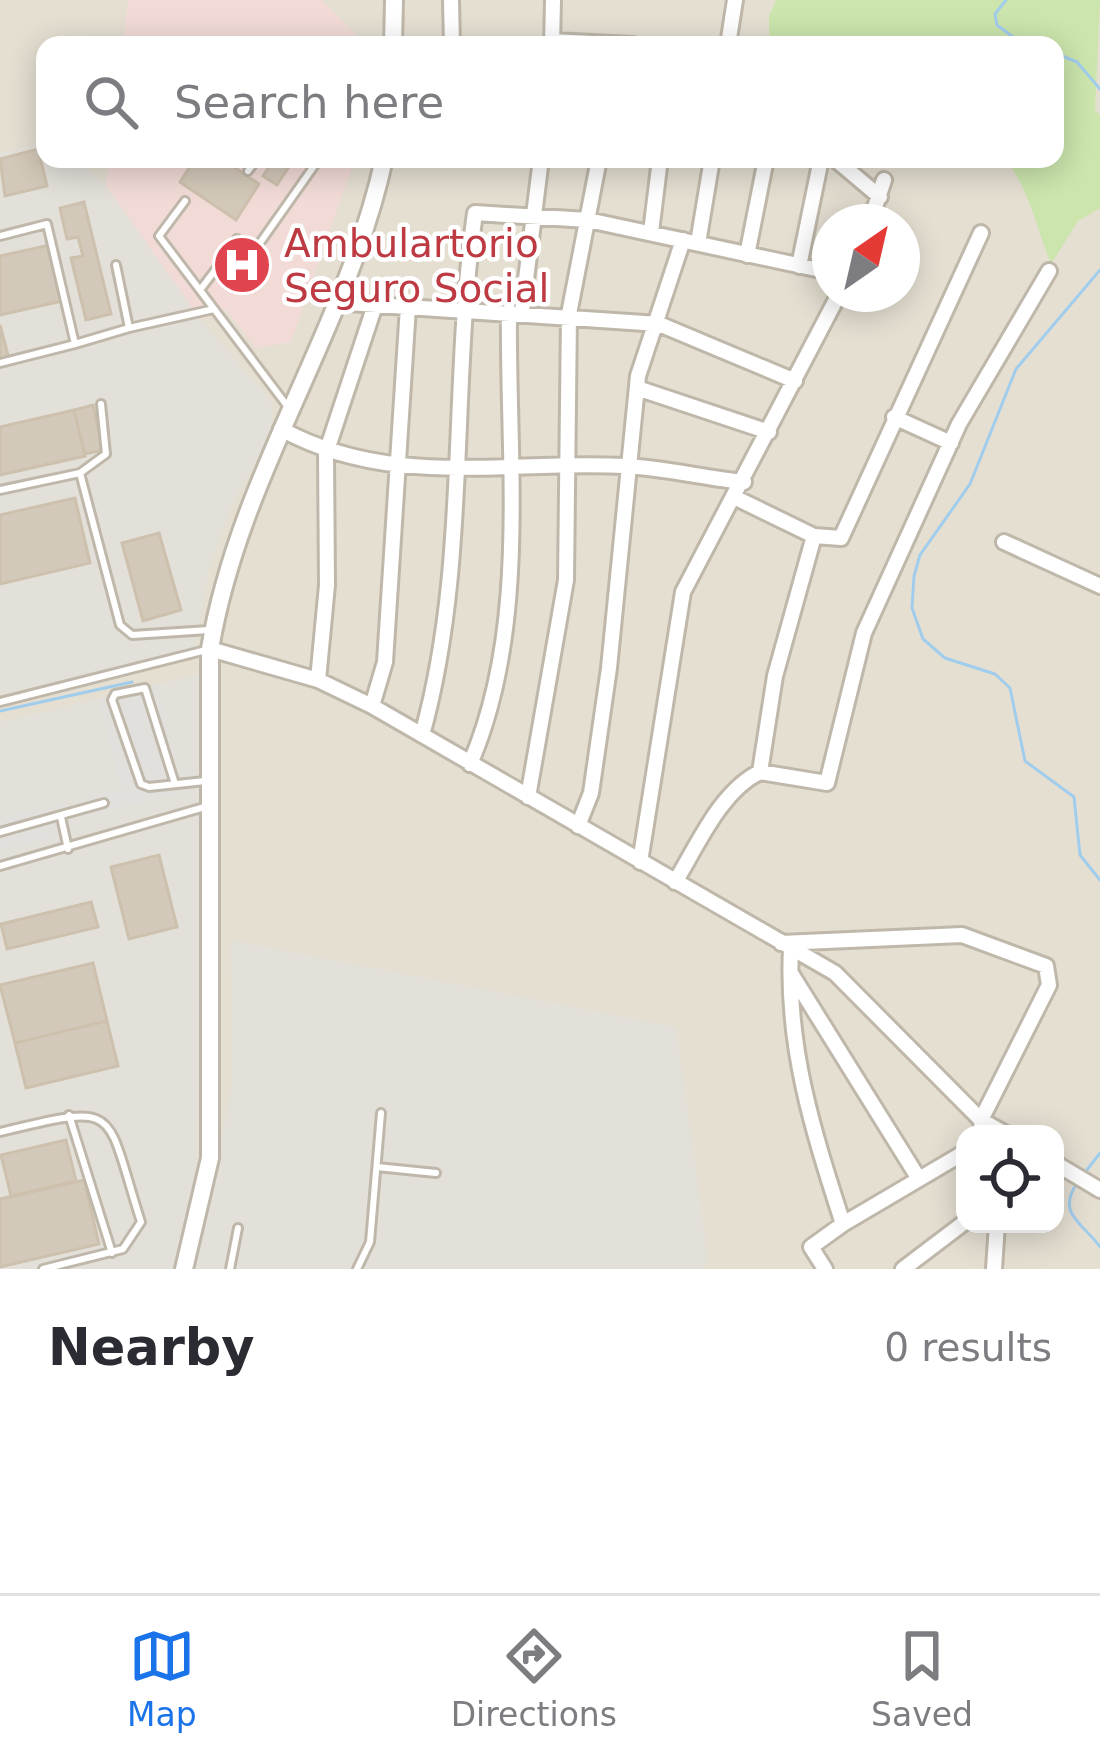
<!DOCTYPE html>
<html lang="en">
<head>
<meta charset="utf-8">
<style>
  body { margin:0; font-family:"DejaVu Sans",sans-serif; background:#f2f2f3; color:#2b2b33 }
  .controls { position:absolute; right:36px; bottom:36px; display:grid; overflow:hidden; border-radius:24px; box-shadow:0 6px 30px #0003 }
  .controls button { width:108px; height:108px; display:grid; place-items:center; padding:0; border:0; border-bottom:3px solid #e1e1e2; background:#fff; color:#2b2b33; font:60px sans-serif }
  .compass { position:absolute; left:812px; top:204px; width:108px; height:108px; border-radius:50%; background:#fff; box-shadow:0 6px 30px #0003; rotate:34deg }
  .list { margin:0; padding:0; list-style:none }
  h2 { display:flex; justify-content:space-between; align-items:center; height:156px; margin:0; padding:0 48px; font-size:51px }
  h2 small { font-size:39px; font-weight:400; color:#7c7c81 }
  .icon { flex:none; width:66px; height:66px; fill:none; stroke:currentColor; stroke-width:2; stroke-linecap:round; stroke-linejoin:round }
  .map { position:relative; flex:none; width:1100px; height:1269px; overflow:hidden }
  .search { position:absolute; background:#fff; box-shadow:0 6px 30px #0003; left:36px; right:36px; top:36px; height:132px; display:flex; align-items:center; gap:30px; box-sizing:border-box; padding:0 42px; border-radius:24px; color:#7c7c81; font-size:45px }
  .sheet { height:324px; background:#fff }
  nav { display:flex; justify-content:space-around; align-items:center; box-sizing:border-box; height:168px; border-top:3px solid #e1e1e2; background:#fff; font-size:33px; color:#7c7c81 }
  nav a { display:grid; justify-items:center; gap:6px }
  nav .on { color:#1a73e8 }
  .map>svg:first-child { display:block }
  .residential { fill:#e5dfd2; fill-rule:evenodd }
  .industrial { fill:#e3dfd9 }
  .medical { fill:#f2dbd7 }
  .green { fill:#cbe5ad }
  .parking { fill:#e2e0dc }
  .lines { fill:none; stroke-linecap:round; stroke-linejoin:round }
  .stream { stroke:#a1cded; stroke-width:3 }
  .building { fill:#d3c9ba; stroke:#cdc1ad; stroke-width:3 }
  .service-casing { stroke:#bfb8aa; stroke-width:12 }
  .minor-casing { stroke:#bfb8aa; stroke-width:20 }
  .tertiary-casing { stroke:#bfb8aa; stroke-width:22 }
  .service { stroke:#fff; stroke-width:6 }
  .minor { stroke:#fff; stroke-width:14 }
  .tertiary { stroke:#fff; stroke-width:16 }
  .labels { text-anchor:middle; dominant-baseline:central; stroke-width:9; stroke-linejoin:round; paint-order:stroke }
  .health-label { font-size:39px; fill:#be3a42; stroke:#fff; text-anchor:start }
</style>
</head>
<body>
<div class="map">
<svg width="1100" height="1269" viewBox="0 0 1100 1269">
  <rect width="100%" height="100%" fill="#f1eee4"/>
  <!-- residential -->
  <path class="residential" d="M0 0H1100V1269H0ZM45 45H1055V159H45ZM830 222H902V294H830ZM965 1134H1055V1224H965Z"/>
  <!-- industrial -->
  <path class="industrial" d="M45 143V159H78L106 186 201 320 272 402V430L231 507 209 570 195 649 0 695V153Z
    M201 674 198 1165 178 1269H0V722Z
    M231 940 676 1027 708 1257 703 1269H194L232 1087Z"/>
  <!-- medical -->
  <path class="medical" d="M128 0H321L366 45H123Z
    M109 159H355L291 342 256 348 226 310 201 320 106 185Z"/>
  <!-- green -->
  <path class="green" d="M776 0H1100L1095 110 1100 115V208L1078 221 1051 264C1038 233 1027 181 1004 159H1055V45H769V16Z"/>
  <!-- parking -->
  <path class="parking" d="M157 685 178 771 194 768 199 788 81 817 77 801 121 789 98 699Z
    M69 803 75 833 0 851V818Z"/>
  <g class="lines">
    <!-- stream -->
    <path class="stream" d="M1006 0 995 14 997 25 1024 45
      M1055 53 1077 62 1100 89
      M1100 270 1016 369 970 484 920 555 914 576 912 608 923 639 945 658 995 674 1010 688 1025 761 1074 797 1080 855 1100 880
      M0 711 132 682
      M1083 1175 1100 1153
      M1077 1183C1056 1214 1083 1223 1100 1247"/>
  </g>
  <!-- building -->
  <path class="building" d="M38 149 47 186 5 196 0 159Z
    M195 159H222L259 184 236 220 180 182Z
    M274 159H294L277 185 263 176Z
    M84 202 111 314 86 320 71 258 83 256 78 237 67 239 60 208Z
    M50 245 62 301 0 315V256Z
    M0 325 9 359 0 361Z
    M93 405 103 450 85 454 74 410Z
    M74 410 85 456 0 475V427Z
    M75 498 90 563 0 584V515Z
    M159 533 181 610 143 621 122 543Z
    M159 855 177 927 129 939 111 867Z
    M91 902 98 927 7 949 1 924Z
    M93 963 107 1021 15 1043 0 985Z
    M107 1021 118 1066 26 1088 15 1043Z
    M66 1140 76 1181 11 1196 1 1155Z
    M84 1180 99 1244 0 1267V1199Z"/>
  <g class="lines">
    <!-- service casing -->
    <g class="service-casing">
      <path id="service" d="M248 171 257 159
        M185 201 159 236 288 407
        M0 236 47 224 75 344 129 328
        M116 265 129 328 214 309
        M216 269 237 239
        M200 290 216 269 243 267 319 159
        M0 363 75 344
        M80 473 106 454 101 404
        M0 490 80 473 120 625 132 635 209 630
        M0 702 206 650
        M175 784 145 688 115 694 112 700 141 784 149 787 205 781
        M61 817 68 849
        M0 832 104 803
        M0 866 208 806
        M69 1115 112 1253
        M0 1132C123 1102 104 1107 141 1222L123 1249 43 1269
        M377 1167 436 1173
        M230 1269 238 1228
        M357 1269 370 1242 381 1113"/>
    </g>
    <!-- minor casing -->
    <g class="minor-casing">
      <path id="minor" d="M451 0 452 45
        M552 41 634 45
        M552 45 553 0
        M728 45 735 0
        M835 159 880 197
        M870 222 884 180
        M651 232 660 159
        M698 243 712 159
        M747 255 766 159
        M799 266 821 159
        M333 302 659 324 795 381
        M522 311 541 159
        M637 388 769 432
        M894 417 951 443
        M281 429C391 489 505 460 625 466 665 468 705 478 744 482
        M736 498 814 536 841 538 981 233
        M1004 542 1100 586
        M210 649 318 680 372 706 835 973 981 1120 1006 1134
        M318 680 327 585 326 453 375 305
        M372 706 385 662 408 307
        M422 735C469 567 450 386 475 213L588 220 830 272
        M470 764C530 626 507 458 509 311
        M760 772 775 676 814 536
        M528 797 566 580 569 314 599 159
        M578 826 591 793 609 668 638 376 683 240
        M640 862 683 592 839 294
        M675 882C697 847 720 791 760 772L827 783 864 633 959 424 1049 271
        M781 943 962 935 1046 966 1049 985 981 1120 982 1134
        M791 948C786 1047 813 1131 843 1224L811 1247 825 1269
        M792 975 919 1179
        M1055 1163 1100 1190
        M843 1224 965 1152
        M903 1269 965 1222
        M994 1269 997 1224"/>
    </g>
    <!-- tertiary casing -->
    <g class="tertiary-casing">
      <path id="tertiary" d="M393 45 394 0
        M184 1269 210 1158V649C239 475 347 329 384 159"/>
    </g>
    <!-- service -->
    <use href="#service" class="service"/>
    <!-- minor -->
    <use href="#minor" class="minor"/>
    <!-- tertiary -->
    <use href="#tertiary" class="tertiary"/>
  </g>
  <!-- icons -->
  <defs>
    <g id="hospital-disc" transform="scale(3)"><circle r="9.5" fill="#e0444e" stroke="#fff"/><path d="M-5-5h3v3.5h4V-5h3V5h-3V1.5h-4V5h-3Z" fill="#fff"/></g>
  </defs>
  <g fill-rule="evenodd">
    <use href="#hospital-disc" x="242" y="265"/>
  </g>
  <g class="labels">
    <!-- health labels -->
    <g class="health-label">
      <text x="284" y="243">Ambulartorio<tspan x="284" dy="45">Seguro Social</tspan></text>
    </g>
  </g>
</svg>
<div class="controls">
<button><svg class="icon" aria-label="locate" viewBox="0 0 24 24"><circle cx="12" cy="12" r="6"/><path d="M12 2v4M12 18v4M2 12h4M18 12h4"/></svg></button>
</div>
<svg class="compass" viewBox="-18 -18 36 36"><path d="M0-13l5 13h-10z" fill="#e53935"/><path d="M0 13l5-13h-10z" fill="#7c7c81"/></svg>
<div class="search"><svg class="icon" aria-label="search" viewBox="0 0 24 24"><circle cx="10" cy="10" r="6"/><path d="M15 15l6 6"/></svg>Search here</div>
</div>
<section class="sheet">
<h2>Nearby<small>0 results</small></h2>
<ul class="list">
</ul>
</section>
<nav>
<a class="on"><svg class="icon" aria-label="map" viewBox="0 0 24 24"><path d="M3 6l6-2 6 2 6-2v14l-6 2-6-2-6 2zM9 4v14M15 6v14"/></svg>Map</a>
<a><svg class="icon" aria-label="directions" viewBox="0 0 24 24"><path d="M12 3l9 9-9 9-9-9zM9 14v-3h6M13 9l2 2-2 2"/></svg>Directions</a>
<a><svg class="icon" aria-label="saved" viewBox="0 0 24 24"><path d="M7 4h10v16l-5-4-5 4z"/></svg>Saved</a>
</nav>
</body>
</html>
